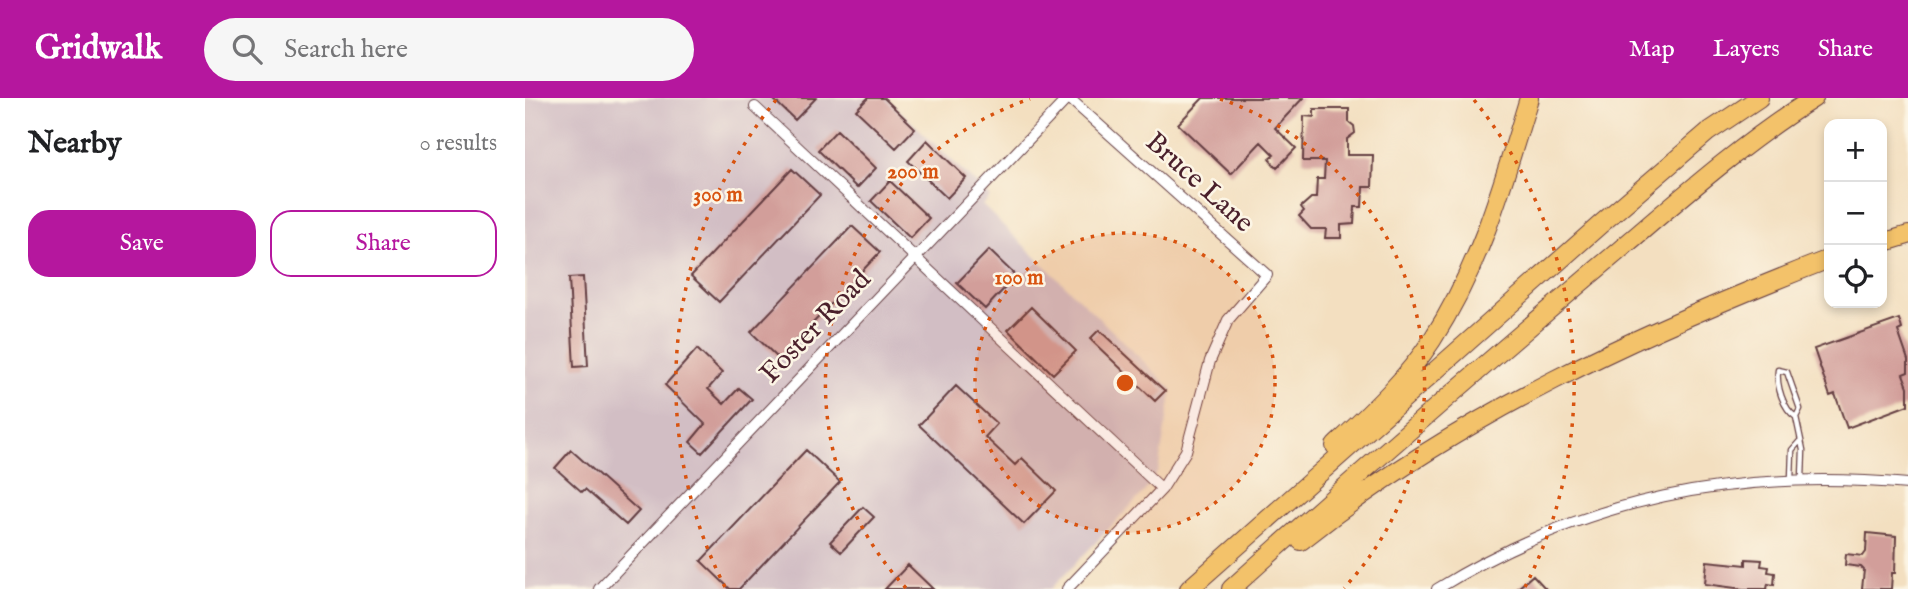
<!DOCTYPE html>
<html lang="en">
<head>
<meta charset="utf-8">
<style>
  body { margin:0; font-family:"IM FELL English",serif; background:#f6f6f6; color:#202124 }
  .controls { position:absolute; right:21px; top:21px; display:grid; overflow:hidden; border-radius:14px; box-shadow:0 4px 10px #0003 }
  .controls button { width:63px; height:63px; display:grid; place-items:center; padding:0; border:0; border-bottom:2px solid #e0e0e0; background:#fff; color:#202124; font:35px sans-serif }
  .list { margin:0; padding:0; list-style:none }
  h2 { display:flex; justify-content:space-between; align-items:center; height:91px; margin:0; padding:0 28px; font-size:30px }
  h2 small { font-size:23px; font-weight:400; color:#757577 }
  .actions { display:flex; gap:14px; padding:21px 28px }
  .actions a { flex:1; padding:16px 0; border:2px solid #b5179e; border-radius:21px; text-align:center; font-size:24px; color:#b5179e }
  .actions .main { background:#b5179e; color:#fff }
  .icon { flex:none; width:38px; height:38px; fill:none; stroke:currentColor; stroke-width:2; stroke-linecap:round; stroke-linejoin:round }
  .map { position:relative; flex:none; width:1383px; height:491px; overflow:hidden }
  header { display:flex; align-items:center; gap:42px; box-sizing:border-box; height:98px; padding:0 35px; background:#b5179e; color:#fff }
  header strong { font-size:33px }
  nav { display:flex; gap:38px; margin-inline-start:auto; font-size:24px }
  .search { width:490px; height:63px; background:#f6f6f6; display:flex; align-items:center; gap:18px; box-sizing:border-box; padding:0 24px; border-radius:38px; color:#757577; font-size:26px }
  main { display:flex }
  aside { flex:1; background:#fff }
  .map>svg:first-child { display:block }
  .industrial { fill:#d2bec4 }
  .building { fill:#d29e9a }
  .lines { fill:none; stroke-linecap:round; stroke-linejoin:round }
  .service-casing { stroke:#633c41; stroke-width:7 }
  .minor-casing { stroke:#633c41; stroke-width:12 }
  .motorway-casing { stroke:#633c41; stroke-width:20 }
  .service { stroke:#fff; stroke-width:4.5 }
  .minor { stroke:#fff; stroke-width:10 }
  .motorway { stroke:#f3c26a; stroke-width:18 }
  .ring { fill:none; stroke:#d8530f; stroke-width:3.5; stroke-dasharray:3.5 7 }
  .labels { text-anchor:middle; dominant-baseline:central; stroke-width:5; stroke-linejoin:round; paint-order:stroke }
  .street-label { font-size:28px; fill:#4a1f2b; stroke:#fcf5e5 }
  .centre { fill:#d8530f; stroke:#fcf5e5; stroke-width:3.5 }
  .ring-label { font-size:21px; text-anchor:middle; font-weight:bold; fill:#d8530f; stroke:#fcf5e5; stroke-width:5; stroke-linejoin:round; paint-order:stroke }
</style>
</head>
<body>
<header>
<strong>Gridwalk</strong>
<div class="search"><svg class="icon" aria-label="search" viewBox="0 0 24 24"><circle cx="10" cy="10" r="6"/><path d="M15 15l6 6"/></svg>Search here</div>
<nav><a>Map</a><a>Layers</a><a>Share</a></nav>
</header>
<main>
<aside>
<h2>Nearby<small>0 results</small></h2>
<ul class="list">
</ul>
<div class="actions"><a class="main">Save</a><a>Share</a></div>
</aside>
<div class="map">
<svg width="1383" height="491" viewBox="0 0 1383 491">
  <rect width="100%" height="100%" fill="#fcf5e5"/>
  <filter id="ink" filterUnits="userSpaceOnUse"><feTurbulence type="fractalNoise" baseFrequency=".0143" numOctaves="2"/><feDisplacementMap in="SourceGraphic" scale="14" xChannelSelector="R" yChannelSelector="G"/><feConvolveMatrix kernelMatrix="1 2 1 2 8 2 1 2 1" color-interpolation-filters="sRGB"/></filter>
  <filter id="wash" filterUnits="userSpaceOnUse"><feTurbulence type="fractalNoise" baseFrequency=".00686" numOctaves="4" result="noise"/><feDisplacementMap in="SourceGraphic" scale="28" xChannelSelector="R" yChannelSelector="G"/><feGaussianBlur stdDeviation="1.57" result="paint"/><feColorMatrix in="noise" values="0 0 0 0 0 0 0 0 0 0 0 0 0 0 0 0 0 1.4 0 .05"/><feComposite in="paint" operator="in"/></filter>
  <g filter="url(#wash)">
    <rect width="100%" height="100%" fill="#f3dfc0"/>
    <!-- industrial -->
    <path class="industrial" d="M0 0H362L465 99 457 107 647 291 633 373 620 393 526 491H0Z"/>
    <g id="blocks">
      <!-- building -->
      <path class="building" d="M247 0H291L270 22Z
        M343 0H359L390 30 371 50 331 12Z
        M678 0H778L750 30 771 50 752 70 744 61 749 57 736 44 706 76 653 26Z
        M789 11H824V24L829 28 830 35 822 41V57H848L847 89H838L837 109H830L829 126 816 127V140H800L801 131H786L774 118 779 113 776 109 786 100H791L792 81H799L800 63H778L779 18 789 19Z
        M312 32 351 70 332 90 293 52Z
        M402 42 441 80 422 100 383 63Z
        M267 71 295 97 194 204 166 178Z
        M365 83 404 120 385 140 346 103Z
        M327 128 355 154 254 261 226 234Z
        M464 152 491 178 460 211 432 185Z
        M58 179 63 268 49 269 44 180Z
        M506 209 551 253 528 276 483 232Z
        M1374 221 1377 231 1373 233 1383 262V274L1378 276 1383 289V307L1322 330 1310 296 1305 298 1289 251Z
        M574 232 640 293 630 303 565 241Z
        M172 251 197 275 183 291 199 306 214 290 227 301 177 355 165 344 180 326 140 287Z
        M431 288 472 326 460 339 490 367 497 360 531 393 499 426 394 327Z
        M46 352 114 413 101 427 60 391 57 394 30 370Z
        M281 352 315 384 214 491H205L176 463Z
        M338 409 349 419 316 454 305 444Z
        M1342 435 1371 438 1370 475H1367L1366 491H1337L1339 472 1336 469 1320 467 1321 456 1338 458 1341 454Z
        M1221 461 1237 462 1236 468 1244 469 1243 474 1250 475 1249 487 1243 486 1242 491H1218L1180 486 1182 463 1221 467Z
        M383 467 408 491H360Z
        M1008 477 1021 491H992Z"/>
    </g>
  </g>
  <g filter="url(#ink)">
    <use href="#blocks" fill-opacity="0" stroke="#633c41" stroke-width="2"/>
    <g class="lines">
      <!-- service casing -->
      <g class="service-casing">
        <path id="service" d="M1271 319C1258 311 1251 287 1253 272L1262 274 1275 311 1271 319 1278 352 1277 380
          M1266 381 1267 352 1274 344"/>
      </g>
      <!-- minor casing -->
      <g class="minor-casing">
        <path id="minor" d="M230 9 637 391
          M74 491 543 0
          M542 491 637 391 661 353 685 263 703 222 742 177 544 0
          M912 491C1059 400 1212 370 1383 386"/>
      </g>
      <!-- motorway casing -->
      <g class="motorway-casing">
        <path id="motorway" d="M1357 145 1383 137
          M810 348C845 315 881 282 907 242 956 166 978 85 1004 0
          M776 443C932 318 1118 233 1304 161
          M664 491 1077 125 1183 34 1234 0
          M706 491C824 384 944 280 1065 177 1138 116 1208 51 1289 0"/>
      </g>
      <!-- service -->
      <use href="#service" class="service"/>
      <!-- minor -->
      <use href="#minor" class="minor"/>
      <!-- motorway -->
      <use href="#motorway" class="motorway"/>
    </g>
  </g>
  <!-- distance rings -->
  <circle cx="600" cy="285" r="150" fill="#d8530f" fill-opacity=".12"/>
  <g class="ring">
    <circle cx="600" cy="285" r="150"/>
    <path d="M381 490A300 300 0 0 1 505 1M695 1A300 300 0 0 1 819 490"/>
    <path d="M200 489A449 449 0 0 1 251 2M949 2A449 449 0 0 1 1000 489"/>
  </g>
  <g class="labels">
    <!-- street labels -->
    <g class="street-label">
      <text transform="translate(674 85) rotate(42)">Bruce Lane</text>
      <text transform="translate(291 229) rotate(-46)">Foster Road</text>
    </g>
  </g>
  <circle cx="600" cy="285" r="10" class="centre"/>
  <g class="ring-label">
    <text x="388" y="80">200 m</text>
    <text x="193" y="103">300 m</text>
    <text x="494" y="186">100 m</text>
  </g>
</svg>
<div class="controls">
<button>+</button>
<button>−</button>
<button><svg class="icon" aria-label="locate" viewBox="0 0 24 24"><circle cx="12" cy="12" r="6"/><path d="M12 2v4M12 18v4M2 12h4M18 12h4"/></svg></button>
</div>
</div>
</main>
</body>
</html>
